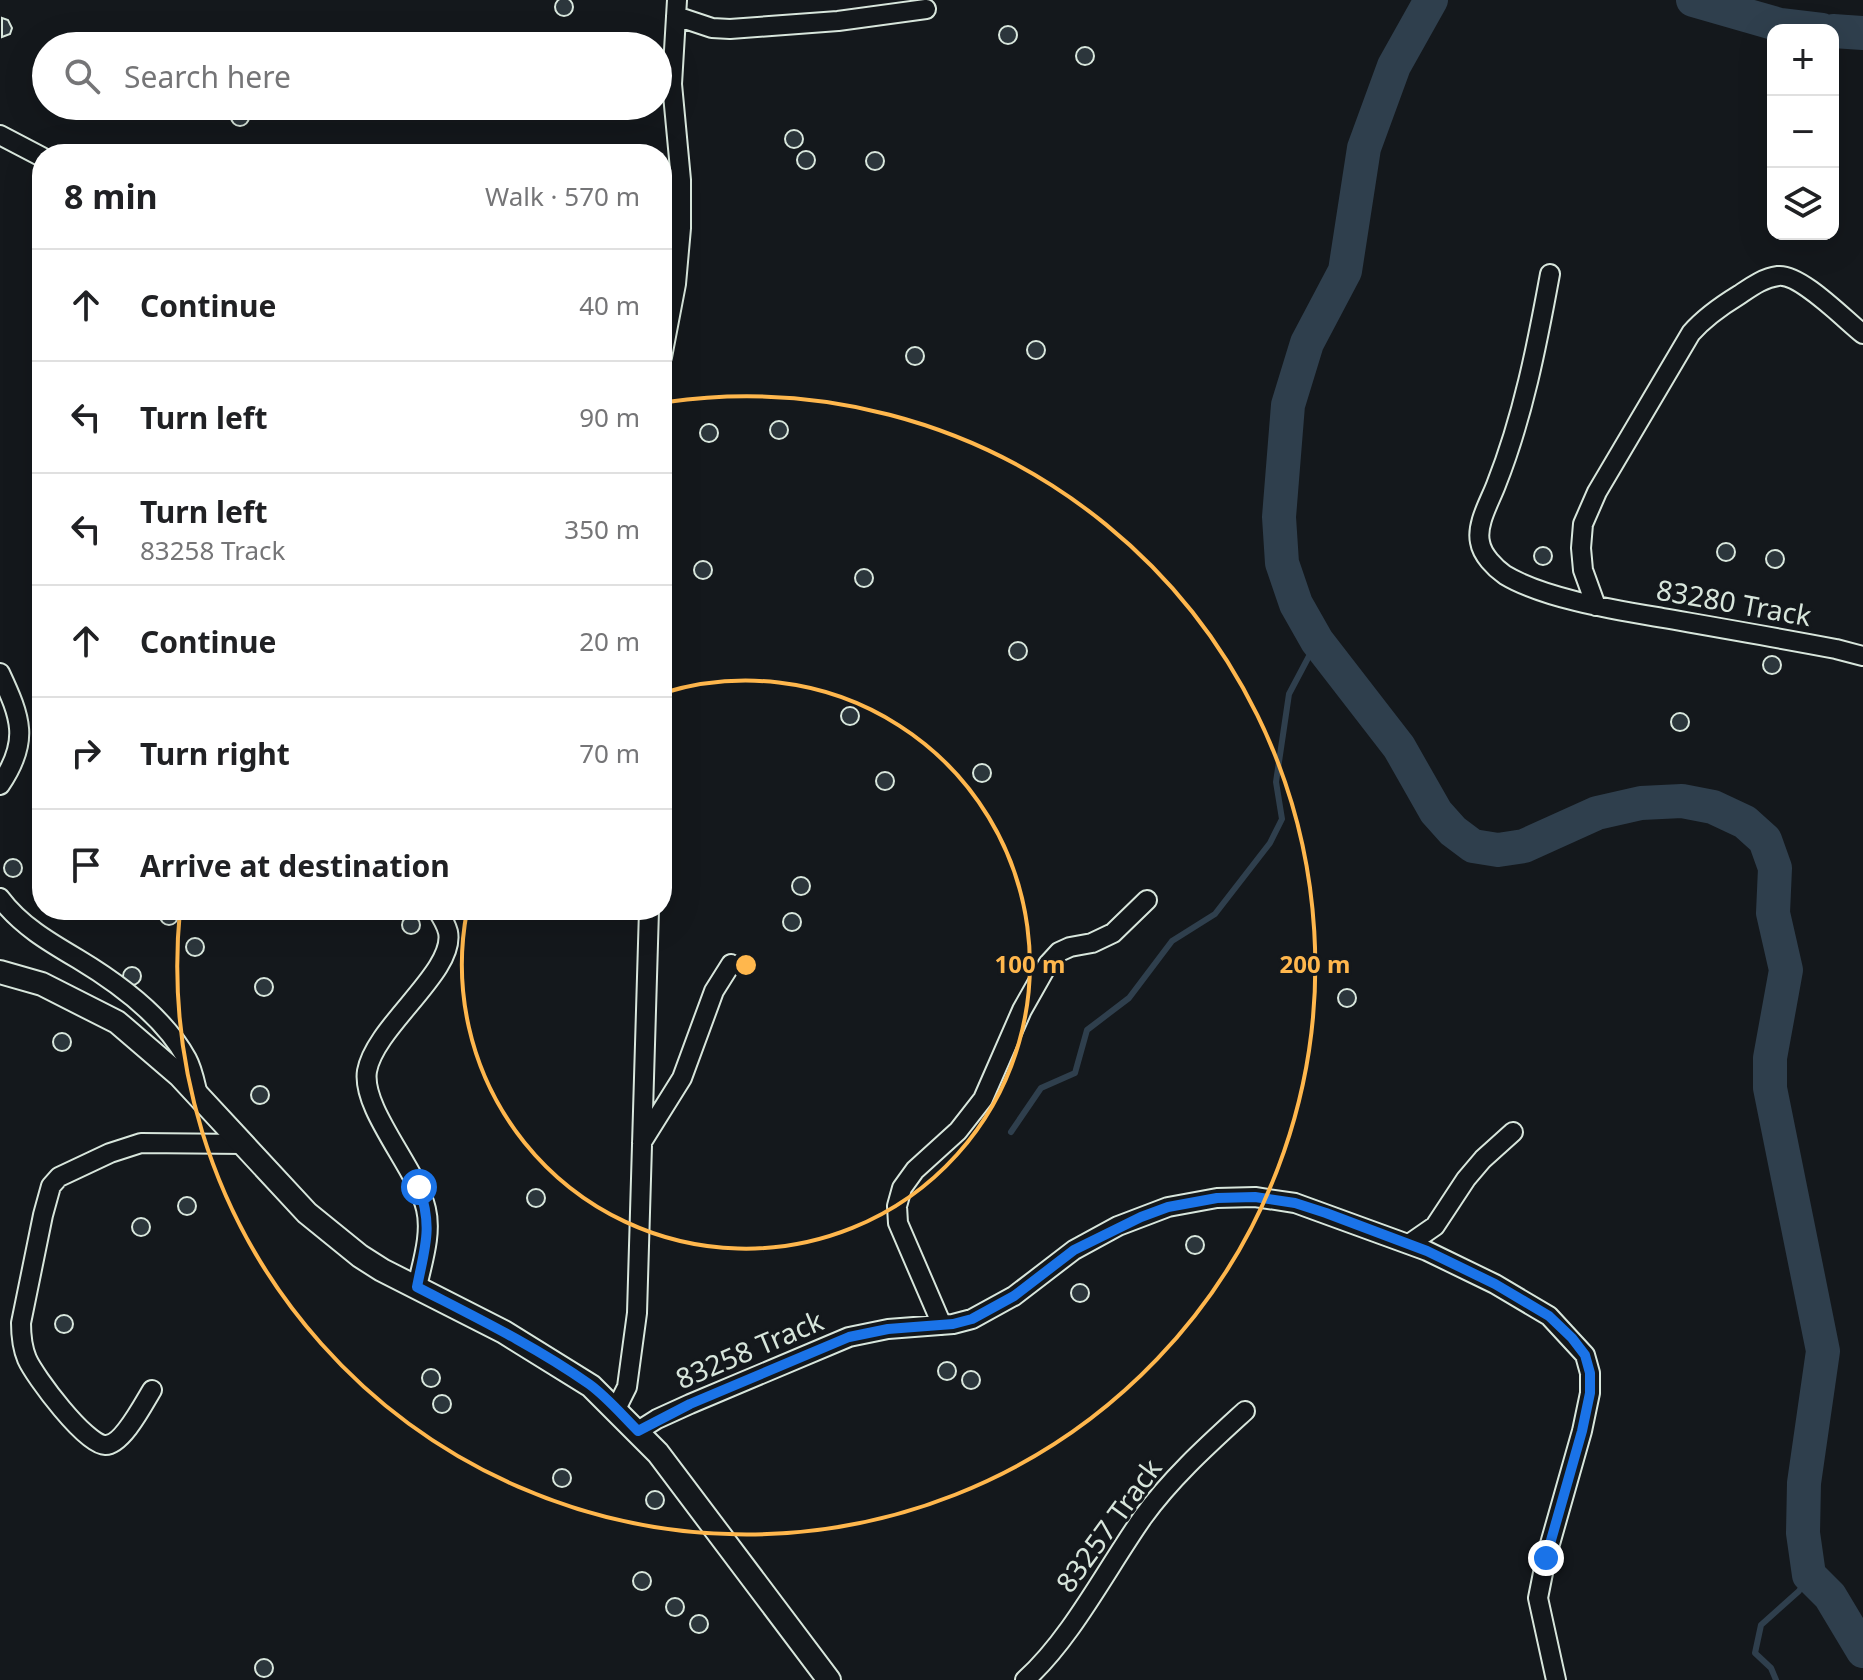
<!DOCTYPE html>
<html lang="en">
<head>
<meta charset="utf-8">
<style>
  body { margin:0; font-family:"Noto Sans",sans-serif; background:#f6f6f6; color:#202124 }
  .controls { position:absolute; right:24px; top:24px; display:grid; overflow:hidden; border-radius:16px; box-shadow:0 8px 32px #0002 }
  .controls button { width:72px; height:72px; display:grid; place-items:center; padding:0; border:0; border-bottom:2px solid #e0e0e0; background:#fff; color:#202124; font:40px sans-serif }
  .stop { position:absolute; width:24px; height:24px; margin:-18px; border:6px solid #1a73e8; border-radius:50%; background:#fff }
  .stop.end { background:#1a73e8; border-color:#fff; box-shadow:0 2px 8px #0008 }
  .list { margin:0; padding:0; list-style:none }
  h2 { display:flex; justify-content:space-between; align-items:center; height:104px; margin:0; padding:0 32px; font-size:34px }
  h2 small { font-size:26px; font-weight:400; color:#757577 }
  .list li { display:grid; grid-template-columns:52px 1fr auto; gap:24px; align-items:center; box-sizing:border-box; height:112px; padding:0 32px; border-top:2px solid #e0e0e0 }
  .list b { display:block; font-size:30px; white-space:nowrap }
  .list p { margin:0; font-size:26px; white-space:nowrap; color:#757577 }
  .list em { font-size:26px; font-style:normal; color:#757577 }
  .icon { flex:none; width:44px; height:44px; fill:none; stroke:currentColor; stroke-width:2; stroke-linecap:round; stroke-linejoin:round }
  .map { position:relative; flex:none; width:1863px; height:1680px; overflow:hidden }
  .search { position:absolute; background:#fff; box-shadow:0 8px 32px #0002; left:32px; top:32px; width:640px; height:88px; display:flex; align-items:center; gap:20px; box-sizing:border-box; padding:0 28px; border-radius:44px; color:#757577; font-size:30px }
  .panel { position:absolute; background:#fff; box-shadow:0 8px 32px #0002; left:32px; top:144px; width:640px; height:776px; border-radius:32px }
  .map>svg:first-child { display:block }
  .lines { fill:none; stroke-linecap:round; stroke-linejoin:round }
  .stream { stroke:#2f3f4d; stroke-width:6 }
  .river { stroke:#2f3f4d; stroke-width:34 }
  .building { fill:#2c363c; stroke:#d8e6dc; stroke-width:2 }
  .minor-casing { stroke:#d8e6dc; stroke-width:22 }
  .tertiary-casing { stroke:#d8e6dc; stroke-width:26 }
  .minor { stroke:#14181c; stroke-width:18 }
  .tertiary { stroke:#14181c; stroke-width:22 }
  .route { stroke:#1a73e8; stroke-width:10 }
  .ring { fill:none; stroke:#ffb74d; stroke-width:4 }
  .labels { text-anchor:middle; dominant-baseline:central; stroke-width:6; stroke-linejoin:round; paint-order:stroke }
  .street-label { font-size:28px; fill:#d8e6dc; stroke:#14181c }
  .centre { fill:#ffb74d; stroke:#14181c; stroke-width:4 }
  .ring-label { font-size:24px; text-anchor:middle; font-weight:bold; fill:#ffb74d; stroke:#14181c; stroke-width:6; stroke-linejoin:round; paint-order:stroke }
</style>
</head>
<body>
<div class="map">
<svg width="1863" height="1680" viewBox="0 0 1863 1680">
  <rect width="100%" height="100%" fill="#14181c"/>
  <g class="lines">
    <!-- stream -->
    <path class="stream" d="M1011 1132 1041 1088 1075 1073 1087 1030 1129 998 1172 941 1215 914 1270 843 1282 819 1276 782 1289 694 1317 641
      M1776 1680 1771 1668 1755 1653 1761 1625 1799 1591 1809 1575"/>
    <!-- river -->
    <path class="river" d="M1431 0 1394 66 1364 148 1345 271 1307 343 1288 405 1279 517 1282 563 1296 604 1317 641 1399 747 1436 812 1453 831 1473 846 1498 850 1524 846 1597 813 1641 803 1682 801 1713 807 1745 822 1765 840 1775 868 1773 913 1786 970 1770 1058V1088L1823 1351 1804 1483 1803 1533 1809 1575 1830 1596 1863 1651
      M1693 0 1780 25 1822 30
      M1833 31 1863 33"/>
  </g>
  <!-- building -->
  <path class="building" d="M555 7a9 9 0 1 1 18 0a9 9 0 1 1-18 0Z
    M2 18 8 20 12 28 10 34 2 37Z
    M999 35a9 9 0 1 1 18 0a9 9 0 1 1-18 0Z
    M1076 56a9 9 0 1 1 18 0a9 9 0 1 1-18 0Z
    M210 106H229V108L227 114 219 117 211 112Z
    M231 117a9 9 0 1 1 18 0a9 9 0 1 1-18 0Z
    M785 139a9 9 0 1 1 18 0a9 9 0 1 1-18 0Z
    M797 160a9 9 0 1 1 18 0a9 9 0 1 1-18 0Z
    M866 161a9 9 0 1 1 18 0a9 9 0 1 1-18 0Z
    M1027 350a9 9 0 1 1 18 0a9 9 0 1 1-18 0Z
    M906 356a9 9 0 1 1 18 0a9 9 0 1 1-18 0Z
    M770 430a9 9 0 1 1 18 0a9 9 0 1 1-18 0Z
    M700 433a9 9 0 1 1 18 0a9 9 0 1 1-18 0Z
    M1717 552a9 9 0 1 1 18 0a9 9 0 1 1-18 0Z
    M1534 556a9 9 0 1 1 18 0a9 9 0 1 1-18 0Z
    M1766 559a9 9 0 1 1 18 0a9 9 0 1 1-18 0Z
    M694 570a9 9 0 1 1 18 0a9 9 0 1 1-18 0Z
    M855 578a9 9 0 1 1 18 0a9 9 0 1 1-18 0Z
    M1009 651a9 9 0 1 1 18 0a9 9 0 1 1-18 0Z
    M1763 665a9 9 0 1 1 18 0a9 9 0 1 1-18 0Z
    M841 716a9 9 0 1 1 18 0a9 9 0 1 1-18 0Z
    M1671 722a9 9 0 1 1 18 0a9 9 0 1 1-18 0Z
    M973 773a9 9 0 1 1 18 0a9 9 0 1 1-18 0Z
    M876 781a9 9 0 1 1 18 0a9 9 0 1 1-18 0Z
    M4 868a9 9 0 1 1 18 0a9 9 0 1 1-18 0Z
    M792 886a9 9 0 1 1 18 0a9 9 0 1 1-18 0Z
    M160 916a9 9 0 1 1 18 0a9 9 0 1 1-18 0Z
    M783 922a9 9 0 1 1 18 0a9 9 0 1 1-18 0Z
    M402 925a9 9 0 1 1 18 0a9 9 0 1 1-18 0Z
    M186 947a9 9 0 1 1 18 0a9 9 0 1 1-18 0Z
    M123 976a9 9 0 1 1 18 0a9 9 0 1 1-18 0Z
    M255 987a9 9 0 1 1 18 0a9 9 0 1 1-18 0Z
    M1338 998a9 9 0 1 1 18 0a9 9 0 1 1-18 0Z
    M53 1042a9 9 0 1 1 18 0a9 9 0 1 1-18 0Z
    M251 1095a9 9 0 1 1 18 0a9 9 0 1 1-18 0Z
    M527 1198a9 9 0 1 1 18 0a9 9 0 1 1-18 0Z
    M178 1206a9 9 0 1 1 18 0a9 9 0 1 1-18 0Z
    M132 1227a9 9 0 1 1 18 0a9 9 0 1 1-18 0Z
    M1186 1245a9 9 0 1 1 18 0a9 9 0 1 1-18 0Z
    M1071 1293a9 9 0 1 1 18 0a9 9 0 1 1-18 0Z
    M55 1324a9 9 0 1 1 18 0a9 9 0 1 1-18 0Z
    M938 1371a9 9 0 1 1 18 0a9 9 0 1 1-18 0Z
    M422 1378a9 9 0 1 1 18 0a9 9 0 1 1-18 0Z
    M962 1380a9 9 0 1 1 18 0a9 9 0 1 1-18 0Z
    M433 1404a9 9 0 1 1 18 0a9 9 0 1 1-18 0Z
    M553 1478a9 9 0 1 1 18 0a9 9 0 1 1-18 0Z
    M646 1500a9 9 0 1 1 18 0a9 9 0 1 1-18 0Z
    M633 1581a9 9 0 1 1 18 0a9 9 0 1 1-18 0Z
    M666 1607a9 9 0 1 1 18 0a9 9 0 1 1-18 0Z
    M690 1624a9 9 0 1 1 18 0a9 9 0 1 1-18 0Z
    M255 1668a9 9 0 1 1 18 0a9 9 0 1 1-18 0Z"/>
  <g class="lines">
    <!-- minor casing -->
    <g class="minor-casing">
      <path id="minor" d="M676 16 712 28 730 29 838 21 926 9
        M0 135 42 157
        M1550 274C1537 345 1523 417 1496 485 1490 501 1476 524 1480 542 1482 555 1495 568 1505 575 1545 599 1616 610 1663 618 1720 628 1778 638 1836 649L1863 656
        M662 357 676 284 681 228V180L672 84 677 0
        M1596 606 1583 570 1581 548 1583 524 1597 492 1691 333C1705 317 1721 306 1739 295 1751 287 1763 278 1778 276 1800 273 1845 320 1863 334
        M0 673C21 718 30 741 0 785
        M0 898C20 925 49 942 78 959 118 983 164 1017 187 1059 193 1070 195 1083 198 1095
        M642 1142 682 1078 714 991 731 964
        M1409 1244 1435 1226 1466 1179 1483 1159 1513 1132
        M417 1287C422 1263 432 1234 426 1209 417 1169 361 1109 367 1071 375 1026 456 971 448 932 446 924 441 916 437 910
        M942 1325 898 1223 897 1206 902 1188 915 1170 958 1131 983 1099 1022 1010 1048 964 1059 952 1070 947 1092 943 1113 933 1147 900
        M152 1390C144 1403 122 1446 105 1445 86 1445 35 1377 27 1359 22 1347 21 1336 21 1323L43 1215 51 1186 59 1177 110 1153 141 1143 244 1144
        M616 1409 627 1387 637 1313 649 910
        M638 1431 657 1419 690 1404 849 1337 888 1329 953 1324 972 1319 1014 1296 1074 1250 1118 1226 1168 1207 1217 1198 1255 1197 1295 1203 1427 1251 1495 1284 1549 1316 1585 1355 1590 1373V1393L1582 1431 1546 1558 1538 1598 1556 1680
        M1025 1680C1071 1639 1107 1568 1143 1517 1172 1477 1209 1444 1245 1411"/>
    </g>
    <!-- tertiary casing -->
    <g class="tertiary-casing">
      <path id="tertiary" d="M0 972 42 984 117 1022 180 1076 307 1213 360 1256 382 1270 504 1332 591 1386 658 1453 829 1680"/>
    </g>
    <!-- minor -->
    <use href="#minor" class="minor"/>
    <!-- tertiary -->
    <use href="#tertiary" class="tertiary"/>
  </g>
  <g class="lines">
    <!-- route -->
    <path class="route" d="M419 1187C433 1228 425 1246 417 1287 475 1317 535 1346 589 1384 607 1397 622 1415 638 1431L690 1404 849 1337 888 1329 953 1324 972 1319 1014 1296 1074 1250 1141 1217 1168 1207 1217 1198 1255 1197 1295 1203 1326 1213 1427 1251 1495 1284 1549 1316 1572 1338 1585 1355 1590 1373V1393L1582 1431 1546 1558"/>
  </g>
  <!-- distance rings -->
  <g class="ring">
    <path d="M663 693A284 284 0 1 1 467 911"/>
    <path d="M667 402A569 569 0 1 1 180 910"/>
  </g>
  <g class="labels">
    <!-- street labels -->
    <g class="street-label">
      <text transform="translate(1734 602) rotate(10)">83280 Track</text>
      <text transform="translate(749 1349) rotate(-23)">83258 Track</text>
      <text transform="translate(1108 1525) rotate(-54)">83257 Track</text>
    </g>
  </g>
  <circle cx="746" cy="965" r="12" class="centre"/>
  <g class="ring-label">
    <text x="1030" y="973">100 m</text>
    <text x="1315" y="973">200 m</text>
  </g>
</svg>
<div class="controls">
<button>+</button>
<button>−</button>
<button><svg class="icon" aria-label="layers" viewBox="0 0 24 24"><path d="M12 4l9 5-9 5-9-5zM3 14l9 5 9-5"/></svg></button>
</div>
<div class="stop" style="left:419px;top:1187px"></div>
<div class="stop end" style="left:1546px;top:1558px"></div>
<div class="search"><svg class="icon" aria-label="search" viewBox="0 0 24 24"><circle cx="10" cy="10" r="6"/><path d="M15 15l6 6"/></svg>Search here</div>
<section class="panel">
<h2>8 min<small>Walk · 570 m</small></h2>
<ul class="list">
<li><svg class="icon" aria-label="ahead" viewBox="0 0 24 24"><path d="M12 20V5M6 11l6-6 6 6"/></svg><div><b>Continue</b></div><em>40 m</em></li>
<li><svg class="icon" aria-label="left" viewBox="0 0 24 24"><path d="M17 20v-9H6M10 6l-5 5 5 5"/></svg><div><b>Turn left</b></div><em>90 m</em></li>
<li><svg class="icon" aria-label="left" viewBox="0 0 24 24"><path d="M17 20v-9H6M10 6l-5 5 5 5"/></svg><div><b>Turn left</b><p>83258 Track</p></div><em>350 m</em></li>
<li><svg class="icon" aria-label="ahead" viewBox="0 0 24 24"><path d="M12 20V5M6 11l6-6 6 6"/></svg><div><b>Continue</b></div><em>20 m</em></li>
<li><svg class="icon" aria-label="right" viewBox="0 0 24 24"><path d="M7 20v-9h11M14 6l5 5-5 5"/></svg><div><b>Turn right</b></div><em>70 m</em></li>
<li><svg class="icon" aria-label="arrive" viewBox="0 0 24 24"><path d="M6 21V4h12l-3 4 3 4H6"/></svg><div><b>Arrive at destination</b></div></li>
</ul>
</section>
</div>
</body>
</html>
